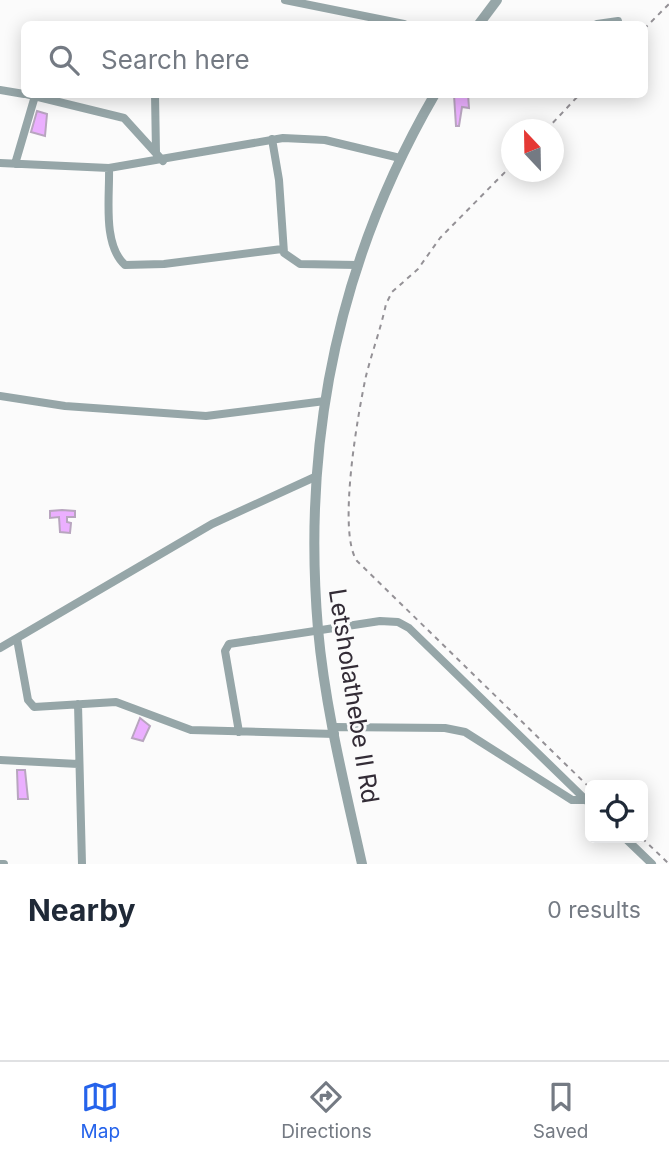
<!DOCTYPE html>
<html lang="en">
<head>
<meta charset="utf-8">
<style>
  body { margin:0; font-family:Inter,sans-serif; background:#f6f6f7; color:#1f2937 }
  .controls { position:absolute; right:21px; bottom:21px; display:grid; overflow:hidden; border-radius:10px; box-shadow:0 4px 18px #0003 }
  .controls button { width:63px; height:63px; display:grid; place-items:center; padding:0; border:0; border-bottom:2px solid #e0e1e3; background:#fff; color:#1f2937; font:35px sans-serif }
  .compass { position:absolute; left:501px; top:119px; width:63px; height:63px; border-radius:50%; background:#fff; box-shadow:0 4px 18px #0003; rotate:338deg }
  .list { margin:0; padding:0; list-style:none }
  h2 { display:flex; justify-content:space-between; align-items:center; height:91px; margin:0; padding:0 28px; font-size:30px }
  h2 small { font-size:23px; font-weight:400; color:#747a83 }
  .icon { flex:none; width:38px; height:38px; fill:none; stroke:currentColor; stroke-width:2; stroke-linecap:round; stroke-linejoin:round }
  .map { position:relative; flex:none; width:669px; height:864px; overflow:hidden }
  .search { position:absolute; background:#fff; box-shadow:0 4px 18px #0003; left:21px; right:21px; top:21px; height:77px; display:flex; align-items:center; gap:18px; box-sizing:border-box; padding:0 24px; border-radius:10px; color:#747a83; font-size:26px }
  .sheet { height:196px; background:#fff }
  nav { display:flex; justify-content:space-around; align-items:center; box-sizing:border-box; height:98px; border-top:2px solid #e0e1e3; background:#fff; font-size:19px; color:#747a83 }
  nav a { display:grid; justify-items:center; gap:4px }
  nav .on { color:#2563eb }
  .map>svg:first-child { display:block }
  .building { fill:#ebafff; stroke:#b8a5bf; stroke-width:2 }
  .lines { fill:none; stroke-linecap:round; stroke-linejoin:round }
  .path { stroke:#949196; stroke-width:2; stroke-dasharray:5 5; stroke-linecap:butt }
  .minor { stroke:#96a6a8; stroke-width:8 }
  .tertiary { stroke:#96a6a8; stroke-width:10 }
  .labels { text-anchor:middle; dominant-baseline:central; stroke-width:6; stroke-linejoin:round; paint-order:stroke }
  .street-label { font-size:24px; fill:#332c36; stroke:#fbfbfb }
</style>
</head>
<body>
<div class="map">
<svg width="669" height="864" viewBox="0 0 669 864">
  <rect width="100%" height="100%" fill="#fbfbfb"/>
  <!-- building -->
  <path class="building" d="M468 94 469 108 462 107 459 126H456L454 95Z
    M37 111 47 114 45 136 31 132Z
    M62 510 75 511V517H67V522L71 523 70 533 60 532 59 517 50 518V511Z
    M140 718 150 726 143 741 132 738Z
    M17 770H25L28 799H18Z"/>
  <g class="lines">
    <!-- path -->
    <path class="path" d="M644 29 669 4
      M546 130 580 94
      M512 165 440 238 418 269 392 292 386 304C381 328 372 352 366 376 358 413 337 532 357 561L590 788
      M642 838 669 864"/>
    <!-- minor -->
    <path class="minor" d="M285 0 404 24
      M597 24 618 21
      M0 90 24 94
      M26 94 124 118 163 161
      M155 94 156 153
      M272 139 279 180 284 253 300 264 357 265
      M0 163 109 168 283 138 325 140 400 158
      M15 164 35 96
      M109 168C110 196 102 244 125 265L164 264 282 249
      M0 396 65 406 206 416 325 401
      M17 639 28 700 34 707 116 702 191 730 335 734
      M0 648 212 524 317 476
      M78 704 82 864
      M334 727 445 728 465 732 572 800H586
      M239 732 225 651 229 644 380 621 398 622 409 628 590 804
      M0 760 78 764
      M625 838 652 864
      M0 864H4"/>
    <!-- tertiary -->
    <path class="tertiary" d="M479 24 497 0
      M362 864C345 787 325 708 318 629 302 440 339 259 435 94"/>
  </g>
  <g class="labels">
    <!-- street labels -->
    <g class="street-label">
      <text transform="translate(354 696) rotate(81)">Letsholathebe II Rd</text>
    </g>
  </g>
</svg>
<div class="controls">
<button><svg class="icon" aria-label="locate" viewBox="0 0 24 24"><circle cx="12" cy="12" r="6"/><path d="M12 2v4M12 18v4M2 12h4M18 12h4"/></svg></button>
</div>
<svg class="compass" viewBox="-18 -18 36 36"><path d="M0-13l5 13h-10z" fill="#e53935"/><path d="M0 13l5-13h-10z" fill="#747a83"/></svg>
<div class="search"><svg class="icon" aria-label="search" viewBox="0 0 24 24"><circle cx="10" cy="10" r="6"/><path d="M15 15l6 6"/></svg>Search here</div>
</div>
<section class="sheet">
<h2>Nearby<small>0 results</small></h2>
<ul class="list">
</ul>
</section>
<nav>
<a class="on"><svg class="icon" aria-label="map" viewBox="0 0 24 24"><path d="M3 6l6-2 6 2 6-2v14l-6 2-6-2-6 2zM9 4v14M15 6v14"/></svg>Map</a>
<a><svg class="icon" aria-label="directions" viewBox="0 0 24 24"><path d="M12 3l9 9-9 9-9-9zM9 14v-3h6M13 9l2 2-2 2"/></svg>Directions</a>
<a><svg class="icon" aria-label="saved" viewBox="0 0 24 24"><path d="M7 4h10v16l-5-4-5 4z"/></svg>Saved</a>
</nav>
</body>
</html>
